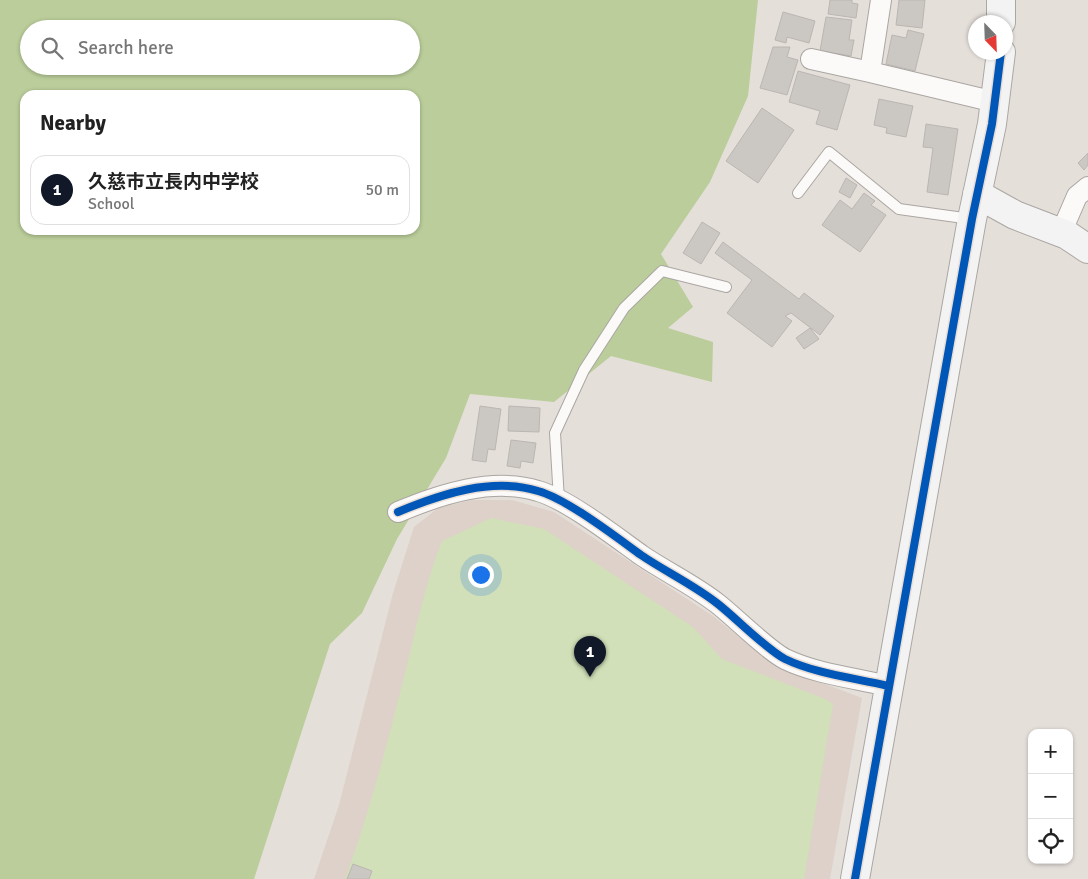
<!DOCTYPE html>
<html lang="en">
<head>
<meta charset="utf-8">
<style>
  body { margin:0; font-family:Signika,"Noto Sans JP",sans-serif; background:#f6f6f6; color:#222 }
  .controls { position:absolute; right:15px; bottom:15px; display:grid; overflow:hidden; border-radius:10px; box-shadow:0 1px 4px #0004 }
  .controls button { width:45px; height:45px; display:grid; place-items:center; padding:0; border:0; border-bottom:1px solid #e0e0e0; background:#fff; color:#222; font:25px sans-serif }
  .compass { position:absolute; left:968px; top:15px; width:45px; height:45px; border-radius:50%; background:#fff; box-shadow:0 1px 4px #0004; rotate:157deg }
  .you { position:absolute; left:480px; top:574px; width:18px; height:18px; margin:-12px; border:4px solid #fff; border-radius:50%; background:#1a73e8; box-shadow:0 0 0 8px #1a73e833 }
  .badge { display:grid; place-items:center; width:32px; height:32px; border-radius:50%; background:#111827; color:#fff; font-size:16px; font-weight:700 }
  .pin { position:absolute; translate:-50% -41px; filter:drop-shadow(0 1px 2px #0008) }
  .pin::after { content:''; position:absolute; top:26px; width:18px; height:15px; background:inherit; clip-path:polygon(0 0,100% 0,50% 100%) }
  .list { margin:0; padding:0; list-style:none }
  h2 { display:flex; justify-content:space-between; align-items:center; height:65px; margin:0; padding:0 20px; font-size:21px }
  h2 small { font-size:16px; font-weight:400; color:#767676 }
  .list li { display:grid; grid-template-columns:32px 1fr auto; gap:15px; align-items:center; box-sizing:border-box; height:70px; margin:0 10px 10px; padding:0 10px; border:1px solid #e0e0e0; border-radius:15px }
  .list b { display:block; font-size:19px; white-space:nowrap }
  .list p { margin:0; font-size:16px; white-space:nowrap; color:#767676 }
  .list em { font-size:16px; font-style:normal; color:#767676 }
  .icon { flex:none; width:28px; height:28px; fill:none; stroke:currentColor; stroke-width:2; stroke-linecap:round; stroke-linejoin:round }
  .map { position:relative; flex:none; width:1088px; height:879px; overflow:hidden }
  .search { position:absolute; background:#fff; box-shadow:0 1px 4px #0004; left:20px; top:20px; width:400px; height:55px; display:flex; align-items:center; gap:12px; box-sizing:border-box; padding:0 18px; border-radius:28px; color:#767676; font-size:19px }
  .panel { position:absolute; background:#fff; box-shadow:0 1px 4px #0004; left:20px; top:90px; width:400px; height:145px; border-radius:15px }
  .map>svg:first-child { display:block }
  .built { fill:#ded1c9 }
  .green { fill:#d1e0b8 }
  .forest { fill:#bacd9a; fill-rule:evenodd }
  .building { fill:#cbc7c3; stroke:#bbb6b2 }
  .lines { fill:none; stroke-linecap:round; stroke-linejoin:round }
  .lane-casing { stroke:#aaa6a2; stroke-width:12 }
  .street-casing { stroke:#aaa6a2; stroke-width:22 }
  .secondary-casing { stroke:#aaa6a2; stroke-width:30 }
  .lane { stroke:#fbfaf9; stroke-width:10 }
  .street { stroke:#fbfaf9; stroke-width:20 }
  .secondary { stroke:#f4f3f4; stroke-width:28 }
  .cycleway-casing { stroke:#e9ded6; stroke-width:11 }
  .cycleway { stroke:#0057b8; stroke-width:8 }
</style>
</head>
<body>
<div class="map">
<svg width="1088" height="879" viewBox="0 0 1088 879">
  <rect width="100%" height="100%" fill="#e5dfda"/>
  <!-- built -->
  <path class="built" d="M472 500H512L554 512 713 616 772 664 862 698 830 879H314L339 805 393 593 414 527 438 508Z"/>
  <!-- green -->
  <path class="green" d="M491 518 544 529 693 627 722 659 825 699 833 704 804 879H345C369 814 386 748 403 681 415 634 424 586 442 541Z"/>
  <!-- forest -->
  <path class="forest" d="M0 0H758L748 96 710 182 661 254 693 307 668 328 713 342 712 382 611 356 554 402 470 394 446 458 397 539 362 613 330 644 254 879H0ZM29 29H411V66H29ZM25 95H415V230H25Z"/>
  <!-- building -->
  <path class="building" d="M830 0H852V3L858 4 856 18 828 14Z
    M899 0H925L922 28 896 25Z
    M783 12 815 21 809 43 787 37 786 43 775 40Z
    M826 17 852 20 849 40H854L851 56 820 51Z
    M908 30 924 34 915 71 886 64 892 35 906 38Z
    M773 47H790L787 57 798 60 787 95 760 88Z
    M798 71 850 85 837 130 816 124 820 111 789 102Z
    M879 99 913 106 906 137 886 133 887 128 874 125Z
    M762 108 794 130 758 183 726 161Z
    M926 124 958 129 948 195 927 192 933 148 923 147Z
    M1088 153V165L1084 170 1078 163Z
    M846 178 857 185 850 198 839 192Z
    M864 193 875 201 871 205 886 215 860 252 822 225 840 200 852 209Z
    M702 222 720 233 701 264 683 253Z
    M723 242 799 299 804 293 834 316 820 335 791 313 785 316 792 321 772 347 727 313 752 280 715 253Z
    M810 328 819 339 804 349 796 338Z
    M480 406 501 409 495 450 488 449 486 462 472 460Z
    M509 406 540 408 539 432 508 431Z
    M511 440 536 443 533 463 521 461 520 468 507 466Z
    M353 864 372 871 369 879H347Z"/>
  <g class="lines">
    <!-- lane casing -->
    <g class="lane-casing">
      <path id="lane" d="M798 193 829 152 899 209 971 219
        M559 500 555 433 584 370 624 308 662 271 726 287"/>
    </g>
    <!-- street casing -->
    <g class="street-casing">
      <path id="street" d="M881 0 870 72 995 102
        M811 59 870 72
        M1061 233 1077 196 1088 187
        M398 512C441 494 492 477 538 491 567 499 616 537 641 555 666 572 694 585 718 604 737 619 766 649 785 659 816 674 855 678 888 686"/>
    </g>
    <!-- secondary casing -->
    <g class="secondary-casing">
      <path id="secondary" d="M1001 22V0
        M977 194 1015 215 1067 235 1088 249
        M855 879 972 219 992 124 1001 52"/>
    </g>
    <!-- lane -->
    <use href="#lane" class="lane"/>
    <!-- street -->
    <use href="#street" class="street"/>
    <!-- secondary -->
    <use href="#secondary" class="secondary"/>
    <!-- cycleway casing -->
    <g class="cycleway-casing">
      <path id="cycleway" d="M398 512C441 494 492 477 538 491 567 499 616 537 641 555 666 572 694 585 718 604 737 619 766 649 785 659 816 674 855 678 888 686
        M855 879 972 219 992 124 1001 52"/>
    </g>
    <!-- cycleway -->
    <use href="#cycleway" class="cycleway"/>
  </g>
</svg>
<div class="controls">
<button>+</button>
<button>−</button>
<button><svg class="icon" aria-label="locate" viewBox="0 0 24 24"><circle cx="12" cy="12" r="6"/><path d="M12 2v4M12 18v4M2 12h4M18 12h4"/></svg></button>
</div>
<svg class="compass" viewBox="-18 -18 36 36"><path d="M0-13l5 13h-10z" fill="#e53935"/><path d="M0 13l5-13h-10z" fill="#767676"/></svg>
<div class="you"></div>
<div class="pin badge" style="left:590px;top:677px">1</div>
<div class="search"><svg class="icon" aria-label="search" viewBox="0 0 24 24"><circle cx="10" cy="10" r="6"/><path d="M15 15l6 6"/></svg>Search here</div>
<section class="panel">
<h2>Nearby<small></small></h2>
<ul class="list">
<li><span class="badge">1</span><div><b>久慈市立長内中学校</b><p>School</p></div><em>50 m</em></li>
</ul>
</section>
</div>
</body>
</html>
